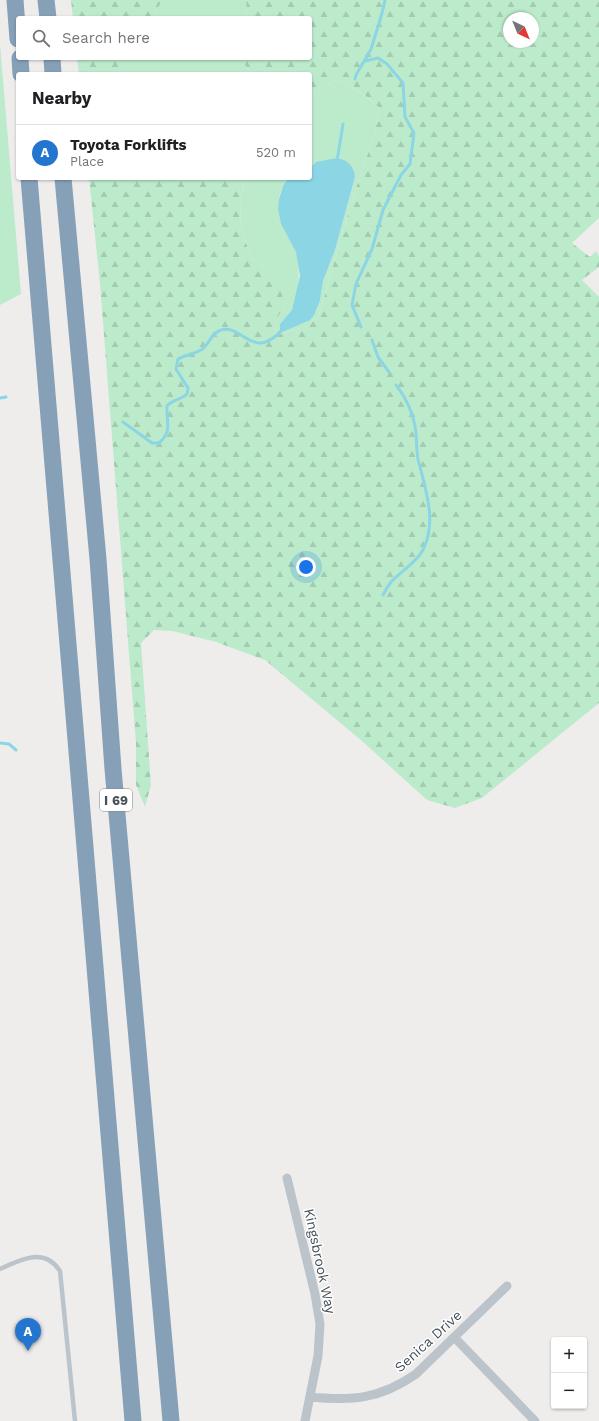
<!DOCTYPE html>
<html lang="en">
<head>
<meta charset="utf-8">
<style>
  body { margin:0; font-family:"Work Sans",sans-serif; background:#f2f2f2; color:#202124 }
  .controls { position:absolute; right:12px; bottom:12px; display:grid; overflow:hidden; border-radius:4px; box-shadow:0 1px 3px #0004 }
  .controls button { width:36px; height:36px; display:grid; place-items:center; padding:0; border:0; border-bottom:1px solid #e0e0e0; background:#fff; color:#202124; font:20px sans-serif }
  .compass { position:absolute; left:503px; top:12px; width:36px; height:36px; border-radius:50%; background:#fff; box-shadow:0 1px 3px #0004; rotate:137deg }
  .you { position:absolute; left:306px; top:567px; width:14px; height:14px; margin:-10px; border:3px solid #fff; border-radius:50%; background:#1a73e8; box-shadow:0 0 0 6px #1a73e833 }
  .badge { display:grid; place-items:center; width:26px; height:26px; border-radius:50%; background:#2475d0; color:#fff; font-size:13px; font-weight:700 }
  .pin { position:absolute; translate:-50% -33px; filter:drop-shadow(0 1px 2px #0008) }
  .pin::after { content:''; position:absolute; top:21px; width:14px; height:12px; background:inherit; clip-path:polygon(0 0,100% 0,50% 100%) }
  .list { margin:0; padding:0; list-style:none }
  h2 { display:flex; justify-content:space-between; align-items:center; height:52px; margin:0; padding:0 16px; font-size:17px }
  h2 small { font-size:13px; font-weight:400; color:#757577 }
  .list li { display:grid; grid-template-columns:26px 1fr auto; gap:12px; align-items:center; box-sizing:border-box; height:56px; padding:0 16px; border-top:1px solid #e0e0e0 }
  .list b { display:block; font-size:15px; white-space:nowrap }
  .list p { margin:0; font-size:13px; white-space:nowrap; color:#757577 }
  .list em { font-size:13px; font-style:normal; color:#757577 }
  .icon { flex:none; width:22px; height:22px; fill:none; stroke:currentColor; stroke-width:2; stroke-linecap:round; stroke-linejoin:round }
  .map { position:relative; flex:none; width:599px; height:1421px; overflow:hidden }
  .search { position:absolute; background:#fff; box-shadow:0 1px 3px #0004; left:16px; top:16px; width:296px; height:44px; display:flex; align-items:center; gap:10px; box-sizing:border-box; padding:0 14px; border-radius:4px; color:#757577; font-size:15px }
  .panel { position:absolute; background:#fff; box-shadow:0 1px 3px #0004; left:16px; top:72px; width:296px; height:108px; border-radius:4px }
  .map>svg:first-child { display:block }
  .green { fill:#bcebcc }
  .forest { fill:url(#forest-firs); fill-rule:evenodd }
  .water { fill:#8cd5e5 }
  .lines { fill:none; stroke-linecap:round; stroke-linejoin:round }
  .stream { stroke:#8cd5e5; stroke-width:3 }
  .service { stroke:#bbc4cb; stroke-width:4.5 }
  .minor { stroke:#bbc4cb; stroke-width:9 }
  .motorway { stroke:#86a0b8; stroke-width:17 }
  .labels { text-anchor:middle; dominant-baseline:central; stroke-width:3; stroke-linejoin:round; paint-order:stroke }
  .shield { fill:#fff; stroke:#7e848a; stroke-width:1 }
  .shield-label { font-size:13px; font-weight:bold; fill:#465058 }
  .street-label { font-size:14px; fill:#465058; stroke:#fff }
</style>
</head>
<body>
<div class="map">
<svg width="599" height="1421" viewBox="0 0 599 1421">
  <defs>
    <pattern id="forest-firs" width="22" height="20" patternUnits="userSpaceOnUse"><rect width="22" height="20" fill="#bcebcc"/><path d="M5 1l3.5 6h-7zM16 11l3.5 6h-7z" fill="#a3cbb1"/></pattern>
  </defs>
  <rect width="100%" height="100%" fill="#efecec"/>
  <!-- green -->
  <path class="green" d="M162 0H246L247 18H153Z
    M0 44 21 294 0 305Z
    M119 58H243L244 63 251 74H124L119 71Z
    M336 80C354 86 365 95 379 108L374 136 353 197 319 315 308 326 276 335 275 321 284 307 265 268 251 258 241 227 240 202 245 178H292C277 184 277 209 281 222 282 227 291 241 294 247 301 262 300 295 292 310 289 315 283 320 280 324V332L288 329 320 300 323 281 335 250 355 177C352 153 324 157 310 168V95H313Z"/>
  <!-- forest -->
  <path class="forest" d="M71 0H162L153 18H73Z
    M246 0H599V218L572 243 590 257 596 251 599 256V267L582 280 599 297V703L482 798 455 808 427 800 362 741 265 660 216 642 172 631 154 630 141 643 151 785 145 807 136 785V743L100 284 89 178H245L240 202 241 227 251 258 265 268 281 290 284 307 275 321 276 335 308 326 319 315 353 197 374 136 379 108C366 95 354 86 336 80L313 95H310V74H251L244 63 243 58H310V18H247ZM509 18H533V42H509Z
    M77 58H119V71L124 74H79Z"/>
  <!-- water -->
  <path class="water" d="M337 158C348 160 354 166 355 177L335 250 323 281 320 300 314 315 310 320 280 333V324L292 310 300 276 296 252 281 224 278 209 279 199 283 186 287 180 292 178H310V168L316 162Z"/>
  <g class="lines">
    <!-- stream -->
    <path class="stream" d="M355 79C355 73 368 57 371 49 376 33 382 16 385 0
      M337 161 343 124
      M361 327 352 305 356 284 372 249 383 210 401 175 410 164 414 133 405 117 403 83 387 64 378 58 365 61
      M372 340 378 357 389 372
      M0 398 6 397
      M123 422 152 443H159C173 431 166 422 167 406 173 399 181 400 187 394L188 388 176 369 178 359C185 355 194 354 201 350 209 345 211 333 221 330 243 324 253 362 282 330
      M383 595C385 591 388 586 391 582 401 571 416 563 423 550 437 522 426 491 419 463 416 454 417 443 416 433 414 416 407 399 396 385
      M0 743 9 744 16 750"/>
    <!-- service -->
    <path class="service" d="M0 1269C21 1259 45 1247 60 1271L75 1421"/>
    <!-- minor -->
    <path class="minor" d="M287 1178 315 1294 320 1324 318 1356 305 1421
      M454 1337 535 1421
      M310 1397C353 1401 380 1399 416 1374L507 1286"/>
    <!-- motorway -->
    <path class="motorway" d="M15 0 18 39
      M46 0 48 18
      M20 58 21 74
      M52 58 53 74
      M29 178 133 1421
      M63 178 98 559 113 769 171 1421"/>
  </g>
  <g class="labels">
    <!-- shield labels -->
    <rect class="shield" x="100" y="789" width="32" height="22" rx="3"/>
    <g class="shield-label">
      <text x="116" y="800">I 69</text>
    </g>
    <!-- street labels -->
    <g class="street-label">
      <text transform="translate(320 1261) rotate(78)">Kingsbrook Way</text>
      <text transform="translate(428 1341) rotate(-42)">Senica Drive</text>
    </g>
  </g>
</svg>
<div class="controls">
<button>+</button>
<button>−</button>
</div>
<svg class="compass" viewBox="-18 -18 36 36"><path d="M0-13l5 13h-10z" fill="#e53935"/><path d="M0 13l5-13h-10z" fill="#757577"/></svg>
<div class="you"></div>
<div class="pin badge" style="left:28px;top:1351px">A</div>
<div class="search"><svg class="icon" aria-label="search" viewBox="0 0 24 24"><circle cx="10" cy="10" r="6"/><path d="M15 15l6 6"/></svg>Search here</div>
<section class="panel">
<h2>Nearby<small></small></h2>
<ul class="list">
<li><span class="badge">A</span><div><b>Toyota Forklifts</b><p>Place</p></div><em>520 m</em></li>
</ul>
</section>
</div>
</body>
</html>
